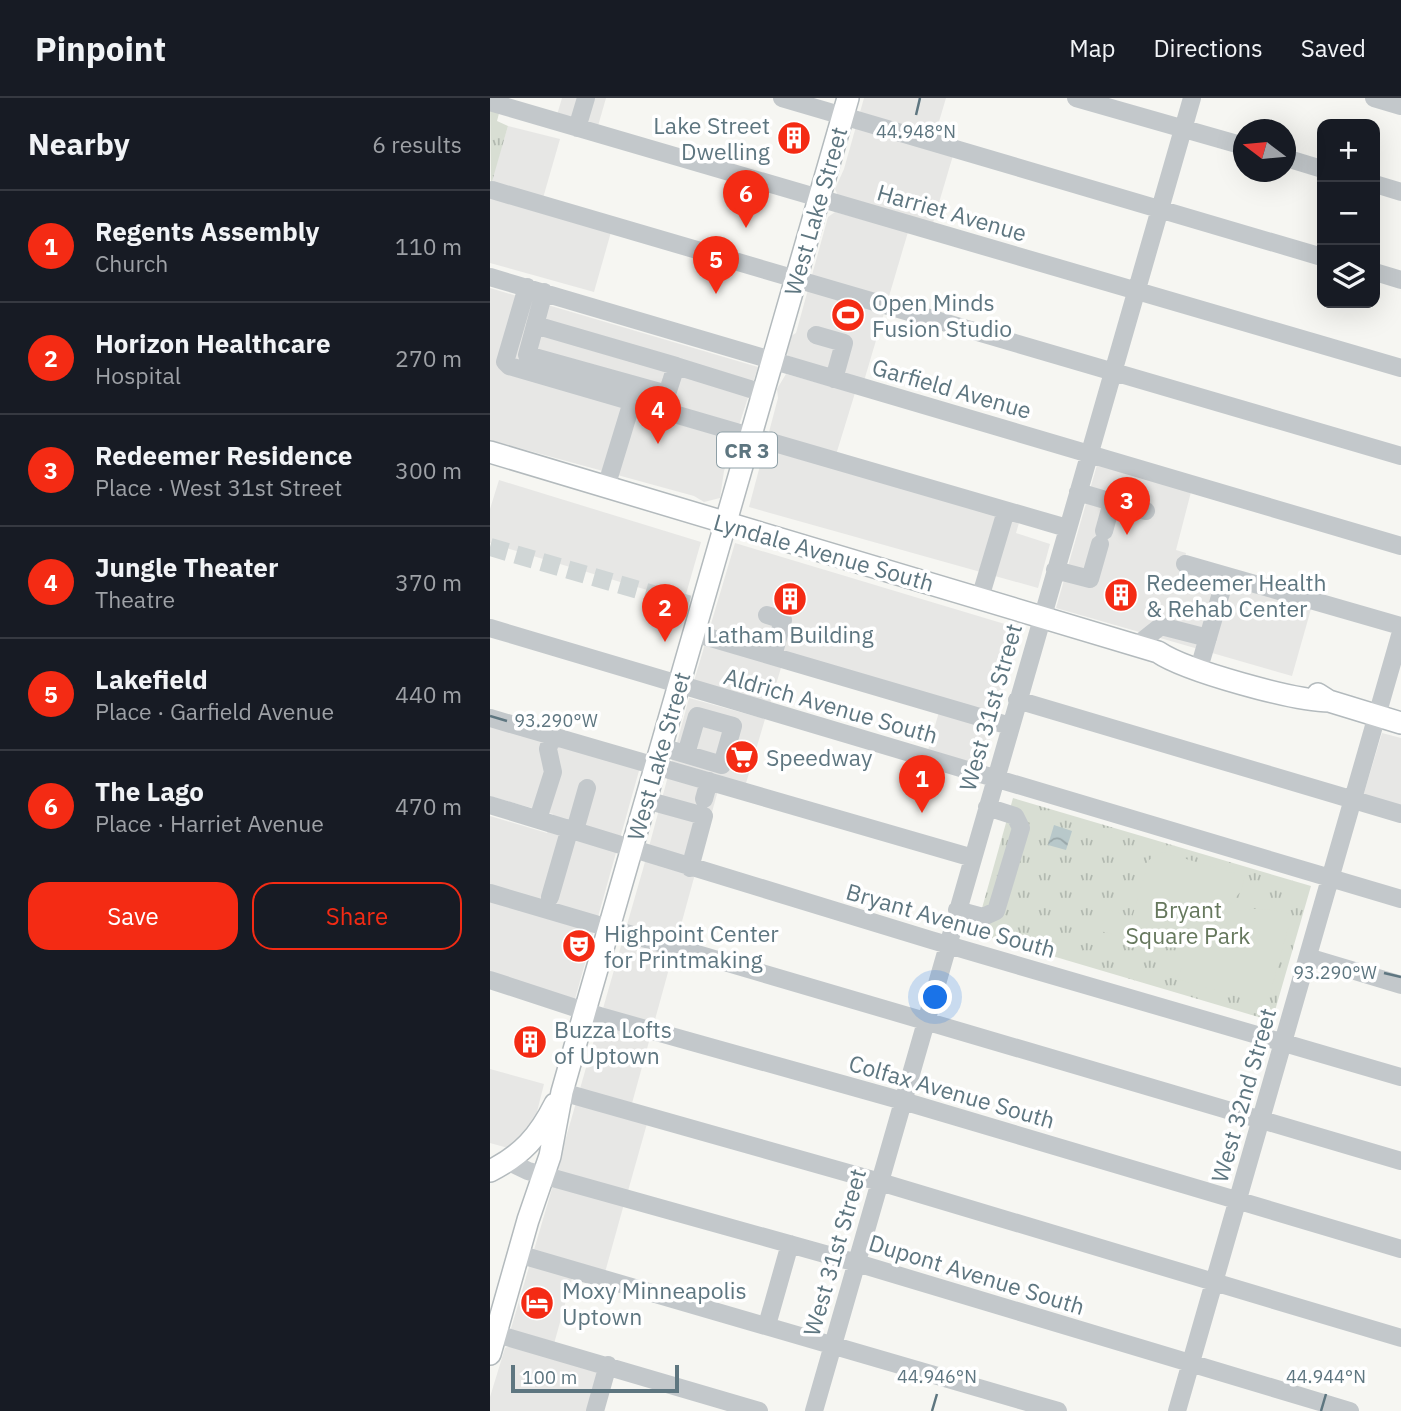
<!DOCTYPE html>
<html lang="en">
<head>
<meta charset="utf-8">
<style>
  body { margin:0; font-family:"IBM Plex Sans",sans-serif; background:#242831; color:#f1f3f6 }
  .controls { position:absolute; right:21px; top:21px; display:grid; overflow:hidden; border-radius:14px; box-shadow:0 7px 28px #0002 }
  .controls button { width:63px; height:63px; display:grid; place-items:center; padding:0; border:0; border-bottom:2px solid #363941; background:#171b24; color:#f1f3f6; font:35px sans-serif }
  .compass { position:absolute; left:743px; top:21px; width:63px; height:63px; border-radius:50%; background:#171b24; box-shadow:0 7px 28px #0002; rotate:286deg }
  .scale { position:absolute; left:21px; bottom:18px; width:168px; box-sizing:border-box; padding-left:7px; border:4px solid #5e7680; border-top:0; font-size:19px; line-height:24px; white-space:nowrap; color:#5e7680; -webkit-text-stroke:5px #fff; paint-order:stroke }
  .you { position:absolute; left:446px; top:900px; width:24px; height:24px; margin:-18px; border:5px solid #fff; border-radius:50%; background:#1a73e8; box-shadow:0 0 0 10px #1a73e833 }
  .badge { display:grid; place-items:center; width:46px; height:46px; border-radius:50%; background:#f42b14; color:#fff; font-size:23px; font-weight:700 }
  .pin { position:absolute; translate:-50% -58px; filter:drop-shadow(0 2px 4px #0008) }
  .pin::after { content:''; position:absolute; top:37px; width:24px; height:21px; background:inherit; clip-path:polygon(0 0,100% 0,50% 100%) }
  .list { margin:0; padding:0; list-style:none }
  h2 { display:flex; justify-content:space-between; align-items:center; height:91px; margin:0; padding:0 28px; font-size:30px }
  h2 small { font-size:23px; font-weight:400; color:#9ea1a6 }
  .list li { display:grid; grid-template-columns:46px 1fr auto; gap:21px; align-items:center; box-sizing:border-box; height:112px; padding:0 28px; border-top:2px solid #363941 }
  .list b { display:block; font-size:26px; white-space:nowrap }
  .list p { margin:0; font-size:23px; white-space:nowrap; color:#9ea1a6 }
  .list em { font-size:23px; font-style:normal; color:#9ea1a6 }
  .actions { display:flex; gap:14px; padding:21px 28px }
  .actions a { flex:1; padding:16px 0; border:2px solid #f42b14; border-radius:21px; text-align:center; font-size:24px; color:#f42b14 }
  .actions .main { background:#f42b14; color:#fff }
  .icon { flex:none; width:38px; height:38px; fill:none; stroke:currentColor; stroke-width:2; stroke-linecap:round; stroke-linejoin:round }
  .map { position:relative; flex:none; width:911px; height:1313px; overflow:hidden }
  header { display:flex; align-items:center; gap:42px; box-sizing:border-box; height:98px; padding:0 35px; background:#171b24; border-bottom:2px solid #363941 }
  header strong { font-size:33px }
  nav { display:flex; gap:38px; margin-inline-start:auto; font-size:24px }
  main { display:flex }
  aside { flex:1; background:#171b24 }
  .map>svg:first-child { display:block }
  .built { fill:#e7e7e5 }
  .grass { fill:url(#grass-tufts) }
  .pitch { fill:#d8ded3 }
  .water { fill:url(#water-waves) }
  .lines { fill:none; stroke-linecap:round; stroke-linejoin:round }
  .minor-tunnel { stroke:#d0d6d6; stroke-width:18; stroke-dasharray:18 9; stroke-linecap:butt }
  .major-casing { stroke:#b3babd; stroke-width:24 }
  .minor { stroke:#c3c8cb; stroke-width:18 }
  .major { stroke:#fff; stroke-width:21 }
  .ticks { fill:none; stroke:#5e7680; stroke-width:2.5 }
  .labels { text-anchor:middle; dominant-baseline:central; stroke-width:7; stroke-linejoin:round; paint-order:stroke }
  .shield { fill:#fff; stroke:#8e9fa6; stroke-width:2 }
  .shield-label { font-size:21px; font-weight:bold; fill:#5e7680 }
  .poi-label { font-size:23px; fill:#5e7680; stroke:#fff; text-anchor:start }
  .street-label { font-size:23px; fill:#5e7680; stroke:#fff }
  .park-label { font-size:23px; fill:#66785d; stroke:#fff }
  .ticks-label { font-size:18px; text-anchor:middle; fill:#5e7680; stroke:#fff; stroke-width:7; stroke-linejoin:round; paint-order:stroke }
</style>
</head>
<body>
<header>
<strong>Pinpoint</strong>
<nav><a>Map</a><a>Directions</a><a>Saved</a></nav>
</header>
<main>
<aside>
<h2>Nearby<small>6 results</small></h2>
<ul class="list">
<li><span class="badge">1</span><div><b>Regents Assembly</b><p>Church</p></div><em>110 m</em></li>
<li><span class="badge">2</span><div><b>Horizon Healthcare</b><p>Hospital</p></div><em>270 m</em></li>
<li><span class="badge">3</span><div><b>Redeemer Residence</b><p>Place · West 31st Street</p></div><em>300 m</em></li>
<li><span class="badge">4</span><div><b>Jungle Theater</b><p>Theatre</p></div><em>370 m</em></li>
<li><span class="badge">5</span><div><b>Lakefield</b><p>Place · Garfield Avenue</p></div><em>440 m</em></li>
<li><span class="badge">6</span><div><b>The Lago</b><p>Place · Harriet Avenue</p></div><em>470 m</em></li>
</ul>
<div class="actions"><a class="main">Save</a><a>Share</a></div>
</aside>
<div class="map">
<svg width="911" height="1313" viewBox="0 0 911 1313">
  <defs>
    <pattern id="grass-tufts" width="24" height="20" patternUnits="userSpaceOnUse" patternTransform="scale(1.75)"><rect width="24" height="20" fill="#d8ded3"/><path d="M3 7l-1-3M5 7V3M7 7l1-3M15 17l-1-3M17 17v-4M19 17l1-3" fill="none" stroke="#b2b9b0"/></pattern>
    <pattern id="water-waves" width="16" height="10" patternUnits="userSpaceOnUse" patternTransform="scale(1.75)"><rect width="16" height="10" fill="#b8c8ca"/><path d="M0 5q4-4 8 0t8 0" fill="none" stroke="#99a7a9"/></pattern>
  </defs>
  <rect width="100%" height="100%" fill="#f6f6f2"/>
  <!-- built -->
  <path class="built" d="M72 0H116L108 28 67 17Z
    M374 0H456L442 47 464 54 443 125 348 98 345 91 354 71Z
    M18 28 70 41 51 107 123 127 104 194 0 165V87Z
    M345 114 418 134 374 283 298 258 296 254 301 238 306 235 338 119Z
    M0 190 268 269 234 373 230 400 214 404 204 398 0 342Z
    M296 276 365 295 345 360 531 418 526 435 560 446 548 490 259 409 288 300 287 291Z
    M607 367 701 394 686 452 696 455 694 467 823 504 802 578 566 510Z
    M9 382 211 444 194 503 0 445V411Z
    M245 445 528 530 493 668 438 652 451 607 294 560 280 606 204 583Z
    M199 600 275 621 254 692 230 685 141 1009 160 1015 138 1093 63 1073 75 1043 153 771Z
    M0 617 152 662 85 901 0 876V718L57 735 63 716 0 698Z
    M892 635 911 640V717L871 705Z
    M0 971 54 986 45 1022 18 1050 0 1045Z
    M63 1087 134 1106 114 1178 85 1170 64 1246 20 1234Z
    M20 1248 111 1275 100 1313H0V1299L15 1250Z"/>
  <!-- grass -->
  <path class="grass" d="M0 0H13L7 23 18 28 1 87Z
    M523 700 821 788 782 923 485 835Z"/>
  <!-- pitch -->
  <path class="pitch" d="M672 754 755 778 751 793 730 819C755 808 777 810 802 816L780 896 766 904 687 881 704 840C681 852 660 849 635 844L659 762Z
    M616 811 635 817 629 838 610 833Z"/>
  <!-- water -->
  <path class="water" d="M564 727 582 733 576 752 558 747Z"/>
  <g class="lines">
    <!-- minor-tunnel -->
    <path class="minor-tunnel" d="M0 449 211 510"/>
    <!-- major casing -->
    <g class="major-casing">
      <path id="major" d="M0 354 668 554C696 573 805 603 839 603
        M828 596 839 603 911 625
        M0 1073C32 1057 49 1038 65 1006
        M0 1256 38 1122 60 1058 72 994 95 913 358 0"/>
    </g>
    <!-- minor -->
    <path class="minor" d="M292 0 832 159
      M586 0 754 48
      M884 0 911 8
      M0 4 911 270
      M87 30 96 0
      M796 60 832 71
      M885 86 911 94
      M2 92 911 358
      M885 174 911 182
      M0 179 911 448
      M37 189 15 264 19 268 577 430
      M45 227 186 268 177 296 37 257 54 194
      M326 237 354 245 344 281
      M186 268 273 295
      M116 389 145 294
      M588 394 622 404 614 433
      M622 404 656 413
      M695 466 911 528
      M565 472 600 481 610 446
      M490 500 516 413
      M277 517 293 522 283 558
      M0 530 911 801
      M204 535 520 628
      M647 547 671 528 718 540
      M712 560 736 478
      M527 602 911 716
      M0 620 483 760
      M171 649 232 667 243 628 207 618 196 656
      M214 701 219 683
      M156 702 214 718 200 770
      M0 707 441 842 911 979
      M48 721 63 674 58 651 62 638
      M85 732 97 690
      M0 795 911 1063
      M60 799 80 730
      M467 812 493 819 506 813 531 730 525 718 497 709
      M818 859 911 887
      M0 882 113 919 413 1003 911 1151
      M72 994 390 1084 911 1240
      M19 1064 38 1073 367 1165 860 1313
      M28 1156 568 1313
      M277 1227 300 1146
      M0 1234 269 1313
      M105 1313 118 1267
      M324 1313 702 0
      M687 1313 911 534"/>
    <!-- major -->
    <use href="#major" class="major"/>
  </g>
  <!-- ticks -->
  <path class="ticks" d="M426 17 430 0M0 618 17 623M894 875 911 879M442 1313 447 1296M831 1313 836 1296"/>
  <!-- icons -->
  <defs>
    <g id="building-disc" transform="scale(1.75)"><circle r="9.5" fill="#f42b14" stroke="#fff"/><path d="M-4-6H4V6H1V3H-1V6H-4ZM-2.5-4.3h1.7v1.8h-1.7ZM.8-4.3h1.7v1.8H.8ZM-2.5-1h1.7V.8h-1.7ZM.8-1h1.7V.8H.8Z" fill="#fff"/></g>
    <g id="stadium-disc" transform="scale(1.75)"><circle r="9.5" fill="#f42b14" stroke="#fff"/><path d="M0-5a6.5 5 0 1 0 0 10a6.5 5 0 1 0 0-10ZM-3.5-1.8h7v3.6h-7Z" fill="#fff"/></g>
    <g id="supermarket-disc" transform="scale(1.75)"><circle r="9.5" fill="#f42b14" stroke="#fff"/><path d="M-6-5.5h2.5l.6 2H6L4.5 2H-2.5L-4.4-4H-6ZM-1.5 3.2a1.3 1.3 0 1 0 .1 0ZM3 3.2a1.3 1.3 0 1 0 .1 0Z" fill="#fff"/></g>
    <g id="theatre-disc" transform="scale(1.75)"><circle r="9.5" fill="#f42b14" stroke="#fff"/><path d="M-5-5.5Q0-4 5-5.5V0Q5 5 0 6Q-5 5-5 0ZM-3.3-2.5H-1v1.5H-3.3ZM1-2.5H3.3v1.5H1ZM-2.8 1Q0 5.5 2.8 1Z" fill="#fff"/></g>
    <g id="hotel-disc" transform="scale(1.75)"><circle r="9.5" fill="#f42b14" stroke="#fff"/><path d="M-6-4.5h1.5V1H6V5H4.5V3h-9V5H-6ZM-4 0a1.8 1.8 0 1 1 3.6 0ZM.5 0V-2.5h3Q6-2.5 6 0Z" fill="#fff"/></g>
  </defs>
  <g fill-rule="evenodd">
    <use href="#building-disc" x="304" y="40"/>
    <use href="#stadium-disc" x="358" y="217"/>
    <use href="#building-disc" x="631" y="497"/>
    <use href="#building-disc" x="300" y="501"/>
    <use href="#supermarket-disc" x="252" y="659"/>
    <use href="#theatre-disc" x="89" y="848"/>
    <use href="#building-disc" x="40" y="944"/>
    <use href="#hotel-disc" x="47" y="1205"/>
  </g>
  <g class="labels">
    <!-- shield labels -->
    <rect class="shield" x="227" y="334.5" width="60" height="35" rx="5"/>
    <g class="shield-label">
      <text x="257" y="352">CR 3</text>
    </g>
    <!-- poi labels -->
    <g class="poi-label">
      <text x="280" y="27" text-anchor="end">Lake Street<tspan x="280" dy="26">Dwelling</tspan></text>
      <text x="382" y="204">Open Minds<tspan x="382" dy="26">Fusion Studio</tspan></text>
      <text x="656" y="484">Redeemer Health<tspan x="656" dy="26">&amp; Rehab Center</tspan></text>
      <text x="300" y="536" text-anchor="middle">Latham Building</text>
      <text x="276" y="659">Speedway</text>
      <text x="114" y="835">Highpoint Center<tspan x="114" dy="26">for Printmaking</tspan></text>
      <text x="64" y="931">Buzza Lofts<tspan x="64" dy="26">of Uptown</tspan></text>
      <text x="72" y="1192">Moxy Minneapolis<tspan x="72" dy="26">Uptown</tspan></text>
    </g>
    <!-- street labels -->
    <g class="street-label">
      <text transform="translate(325 113) rotate(-74)">West Lake Street</text>
      <text transform="translate(462 114) rotate(16)">Harriet Avenue</text>
      <text transform="translate(462 290) rotate(16)">Garfield Avenue</text>
      <text transform="translate(334 454) rotate(16)">Lyndale Avenue South</text>
      <text transform="translate(341 607) rotate(16)">Aldrich Avenue South</text>
      <text transform="translate(500 609) rotate(-74)">West 31st Street</text>
      <text transform="translate(168 658) rotate(-74)">West Lake Street</text>
      <text transform="translate(461 822) rotate(16)">Bryant Avenue South</text>
      <text transform="translate(462 993) rotate(16)">Colfax Avenue South</text>
      <text transform="translate(753 997) rotate(-74)">West 32nd Street</text>
      <text transform="translate(344 1154) rotate(-74)">West 31st Street</text>
      <text transform="translate(487 1176) rotate(17)">Dupont Avenue South</text>
    </g>
    <!-- park labels -->
    <g class="park-label">
      <text x="698" y="811">Bryant<tspan x="698" dy="26">Square Park</tspan></text>
    </g>
  </g>
  <g class="ticks-label">
    <text x="426" y="40">44.948°N</text>
    <text x="66" y="629">93.290°W</text>
    <text x="845" y="881">93.290°W</text>
    <text x="447" y="1285">44.946°N</text>
    <text x="836" y="1285">44.944°N</text>
  </g>
</svg>
<div class="controls">
<button>+</button>
<button>−</button>
<button><svg class="icon" aria-label="layers" viewBox="0 0 24 24"><path d="M12 4l9 5-9 5-9-5zM3 14l9 5 9-5"/></svg></button>
</div>
<svg class="compass" viewBox="-18 -18 36 36"><path d="M0-13l5 13h-10z" fill="#e53935"/><path d="M0 13l5-13h-10z" fill="#9ea1a6"/></svg>
<div class="scale">100 m</div>
<div class="you"></div>
<div class="pin badge" style="left:432px;top:715px">1</div>
<div class="pin badge" style="left:175px;top:544px">2</div>
<div class="pin badge" style="left:637px;top:437px">3</div>
<div class="pin badge" style="left:168px;top:346px">4</div>
<div class="pin badge" style="left:226px;top:196px">5</div>
<div class="pin badge" style="left:256px;top:130px">6</div>
</div>
</main>
</body>
</html>
